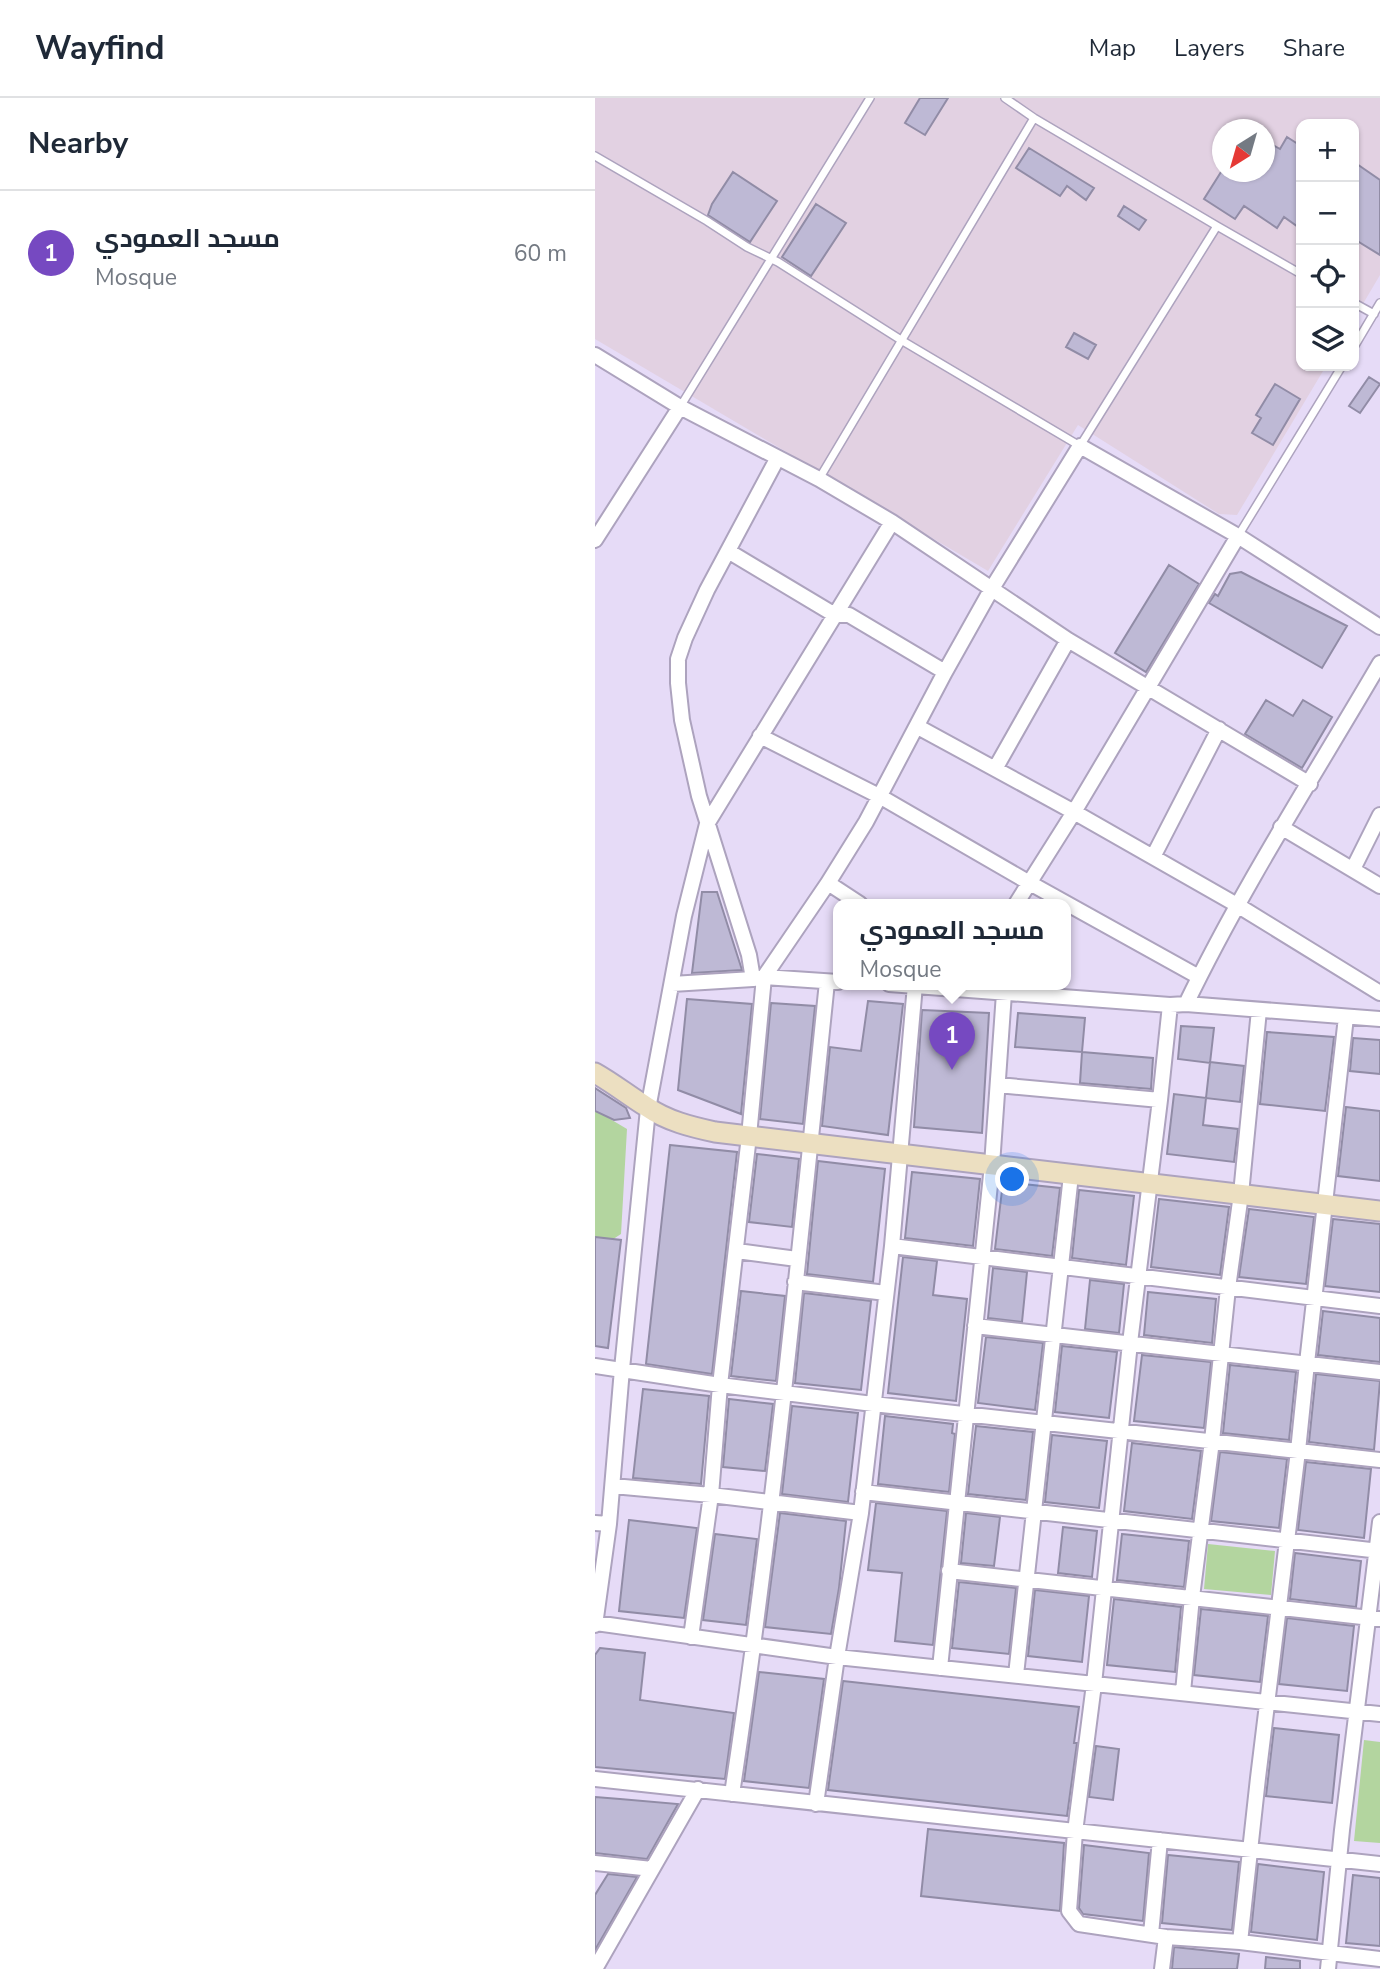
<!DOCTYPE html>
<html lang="en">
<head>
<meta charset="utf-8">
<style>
  body { margin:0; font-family:"Nunito Sans",Cairo,sans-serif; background:#f6f6f7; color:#1f2937 }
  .controls { position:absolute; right:21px; top:21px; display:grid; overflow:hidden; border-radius:14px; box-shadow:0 2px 5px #0004 }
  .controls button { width:63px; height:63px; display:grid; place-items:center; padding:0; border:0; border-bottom:2px solid #e0e1e3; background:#fff; color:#1f2937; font:35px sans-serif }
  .compass { position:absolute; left:617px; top:21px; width:63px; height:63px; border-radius:50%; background:#fff; box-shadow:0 2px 5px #0004; rotate:217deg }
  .you { position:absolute; left:418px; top:1082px; width:24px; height:24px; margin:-18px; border:5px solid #fff; border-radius:50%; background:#1a73e8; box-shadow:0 0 0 10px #1a73e833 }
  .badge { display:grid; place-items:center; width:46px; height:46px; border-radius:50%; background:#7649c1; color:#fff; font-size:23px; font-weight:700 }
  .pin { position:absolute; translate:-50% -58px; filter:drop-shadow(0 2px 4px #0008) }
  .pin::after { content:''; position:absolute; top:37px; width:24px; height:21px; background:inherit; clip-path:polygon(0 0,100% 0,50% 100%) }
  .popup { position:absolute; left:238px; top:801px; width:238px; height:91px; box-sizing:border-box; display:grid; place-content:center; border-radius:14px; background:#fff; filter:drop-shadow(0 2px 5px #0005); font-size:23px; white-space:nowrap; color:#747a83 }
  .popup b { font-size:26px; color:#1f2937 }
  .popup::after { content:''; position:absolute; left:50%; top:100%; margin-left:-14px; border:14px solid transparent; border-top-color:#fff }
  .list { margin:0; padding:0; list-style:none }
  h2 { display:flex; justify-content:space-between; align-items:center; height:91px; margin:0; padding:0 28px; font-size:30px }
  h2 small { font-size:23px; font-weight:400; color:#747a83 }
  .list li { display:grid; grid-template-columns:46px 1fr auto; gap:21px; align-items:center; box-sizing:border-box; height:126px; padding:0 28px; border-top:2px solid #e0e1e3 }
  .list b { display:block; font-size:26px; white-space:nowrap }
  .list p { margin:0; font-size:23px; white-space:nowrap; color:#747a83 }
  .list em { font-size:23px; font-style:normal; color:#747a83 }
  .icon { flex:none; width:38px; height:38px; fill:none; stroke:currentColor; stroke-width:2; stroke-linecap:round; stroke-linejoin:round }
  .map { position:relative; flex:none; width:785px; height:1871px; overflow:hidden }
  header { display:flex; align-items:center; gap:42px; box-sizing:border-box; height:98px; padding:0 35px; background:#fff; border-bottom:2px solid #e0e1e3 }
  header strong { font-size:33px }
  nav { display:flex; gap:38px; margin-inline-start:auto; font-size:24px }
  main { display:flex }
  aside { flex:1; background:#fff }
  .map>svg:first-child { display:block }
  .industrial { fill:#e2d1e2; fill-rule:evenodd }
  .green { fill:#b3d59f }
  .building { fill:#beb9d5; stroke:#918ca6; stroke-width:2 }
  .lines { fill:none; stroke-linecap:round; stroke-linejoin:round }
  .service-casing { stroke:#ada3be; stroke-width:10 }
  .minor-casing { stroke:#ada3be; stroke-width:18 }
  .secondary-casing { stroke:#ada3be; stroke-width:23 }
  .service { stroke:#fff; stroke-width:7 }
  .minor { stroke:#fff; stroke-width:14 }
  .secondary { stroke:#ecdfc1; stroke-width:19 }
</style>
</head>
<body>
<header>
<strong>Wayfind</strong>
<nav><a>Map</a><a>Layers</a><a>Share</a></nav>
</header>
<main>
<aside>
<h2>Nearby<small></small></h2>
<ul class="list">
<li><span class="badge">1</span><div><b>مسجد العمودي</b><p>Mosque</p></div><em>60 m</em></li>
</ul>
</aside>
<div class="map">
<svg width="785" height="1871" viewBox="0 0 785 1871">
  <rect width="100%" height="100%" fill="#e6dbf7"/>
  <!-- industrial -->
  <path class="industrial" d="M0 0H785V177L759 221V26H706V268H731L642 417 624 416 483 327 393 473 0 241ZM628 32H670V74H628Z"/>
  <!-- green -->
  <path class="green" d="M0 1012 32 1031 26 1136 0 1153Z
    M613 1446 680 1453 676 1497 609 1491Z
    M769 1642 785 1644V1745L759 1743Z"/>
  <!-- building -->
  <path class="building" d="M325 0H353L330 37 310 25Z
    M692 39 706 48V131L689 119 682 130 649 108 640 121 609 101 626 74H669V42L685 51Z
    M434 50 499 90 491 102 472 88 465 98 421 70Z
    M759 64 785 82V157L759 141Z
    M138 74 182 103 155 144 113 117 117 106Z
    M221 106 251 125 216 178 187 159Z
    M529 108 551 122 544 132 523 118Z
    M479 235 501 247 493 261 471 249Z
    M774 279 785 286 765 315 754 308Z
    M680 286 705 301 678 347 657 335 666 320 661 317Z
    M574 467 604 486 551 574 520 555Z
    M646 474 752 528 727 570 614 505 620 496 623 498 635 476Z
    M671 602 698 618 708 602 737 619 707 670 650 636Z
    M107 794H122L147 872 97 875Z
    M92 901 157 906 146 1016 83 992Z
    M273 903 308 906 293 1037 227 1028 235 949 266 953Z
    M176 905 220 908 208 1026 165 1021Z
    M327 912 394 915 387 1035 319 1029Z
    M423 915 490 920 487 954 420 949Z
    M586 928 619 930 615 965 583 961Z
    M672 934 739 939 730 1013 665 1006Z
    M758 940 785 942V976L755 973Z
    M487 954 558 960 556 991 485 985Z
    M615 964 649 968 645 1004 611 1000 608 1027 643 1031 639 1064 572 1056 579 996 611 1000Z
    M0 990 31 1010 35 1020 19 1022 0 1013Z
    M751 1009 785 1013V1083L743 1078Z
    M75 1047 142 1054 117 1276 51 1266Z
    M162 1056 204 1061 197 1129 154 1124Z
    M223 1063 290 1071 278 1184 212 1176Z
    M317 1074 385 1081 378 1148 310 1140Z
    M408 1084 465 1090 457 1158 400 1151Z
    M484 1092 539 1098 531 1167 477 1160Z
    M564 1101 634 1109 625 1177 556 1169Z
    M654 1111 719 1119 711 1186 644 1179Z
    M738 1121 785 1126V1194L730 1188Z
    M0 1139 26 1142 13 1250 0 1248Z
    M308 1159 342 1163 338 1197 372 1201 361 1303 293 1295Z
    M398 1170 432 1174 427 1224 393 1220Z
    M495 1182 529 1186 524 1235 490 1231Z
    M146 1193 190 1198 181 1283 136 1278Z
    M553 1194 621 1201 617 1245 549 1237Z
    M209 1195 276 1203 266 1292 200 1285Z
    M728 1213 785 1220V1264L723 1257Z
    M391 1239 448 1245 440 1312 383 1305Z
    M467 1248 522 1254 514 1320 460 1314Z
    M547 1257 616 1264 609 1330 539 1323Z
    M635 1267 701 1274 694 1342 628 1335Z
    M721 1276 785 1283 779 1352 714 1344Z
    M48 1291 114 1298 106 1386 38 1380Z
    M134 1301 178 1306 170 1373 128 1369Z
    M197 1308 263 1315 253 1404 187 1396Z
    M290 1318 358 1326 357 1335 360 1336 354 1394 283 1386Z
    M381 1328 438 1334 431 1402 373 1396Z
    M457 1337 512 1343 504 1410 450 1404Z
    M537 1345 606 1353 597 1421 529 1413Z
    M625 1354 692 1361 684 1430 616 1423Z
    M711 1364 776 1371 769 1440 703 1432Z
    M281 1405 352 1413 338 1547 300 1543 307 1475 273 1472Z
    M185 1415 251 1423 244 1490 236 1536 170 1529Z
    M371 1415 405 1419 399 1468 366 1465Z
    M34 1422 102 1430 89 1520 24 1513Z
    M468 1429 502 1433 497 1479 463 1475Z
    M120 1436 162 1441 151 1527 108 1522Z
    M527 1436 594 1443 589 1489 522 1482Z
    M700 1455 766 1463 761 1509 695 1501Z
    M364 1484 421 1490 414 1556 357 1550Z
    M440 1492 494 1498 487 1564 433 1558Z
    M519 1501 586 1509 580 1574 512 1567Z
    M606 1511 673 1518 665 1584 599 1577Z
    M692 1520 759 1528 752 1593 684 1586Z
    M5 1550 50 1555 45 1602 139 1615 130 1681 0 1669V1557Z
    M164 1574 229 1581 214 1690 149 1683Z
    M248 1583 484 1609 479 1645H482L472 1718 233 1692Z
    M679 1630 744 1637 737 1705 671 1698Z
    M501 1648 524 1651 518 1702 494 1699Z
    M0 1699 25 1701 83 1706 52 1761 0 1755Z
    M333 1731 469 1745 465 1813 326 1798Z
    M489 1747 554 1755 548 1823 488 1816 484 1810Z
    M573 1757 644 1764 637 1832 567 1825Z
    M663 1766 729 1774 722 1842 656 1834Z
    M13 1776 42 1779 0 1852V1797Z
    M758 1777 785 1780V1848L751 1845Z
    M579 1849 644 1856 642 1871H577Z
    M671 1859 705 1863V1871H670Z"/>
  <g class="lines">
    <!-- service casing -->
    <g class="service-casing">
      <path id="service" d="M410 0 439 20 622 128 706 176
        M0 58 112 123 152 149 183 164 306 242 485 348 622 128
        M759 205 779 216
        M759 249 785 205
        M85 309 275 0
        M224 381 439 20
        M643 438 747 268"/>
    </g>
    <!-- minor casing -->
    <g class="minor-casing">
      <path id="minor" d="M0 257 85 309 224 381 297 424 473 542 715 686
        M0 442 85 309
        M133 453 240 517 297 424
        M323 629 479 714 642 807 785 895
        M165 638 286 699 433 784 604 879
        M400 671 473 542
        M686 729 785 788
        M558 759 624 631
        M758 771 785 717
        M233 785 265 806
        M421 806 479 714 643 438
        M158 881 154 857 104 698 87 622 83 585V561L90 540 112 492 182 361
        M77 886 158 881 169 879 243 884
        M294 886 575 907 591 906 785 921
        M591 906C648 788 719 678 785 565
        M575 907 565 1002 535 1245 499 1586 480 1734 474 1813 484 1826 571 1839 645 1844 785 1861
        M403 987 565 1002
        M297 1148 785 1208
        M142 1153 202 1161
        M200 1184 291 1195
        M380 1228 785 1274
        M0 1268 125 1287 278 1306 785 1362
        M18 1388 116 1397 266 1415
        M268 1394 785 1453
        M0 1425 14 1426
        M354 1473 785 1521
        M0 1525 242 1559 785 1616
        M0 1527 14 1426 27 1271 53 1011 89 818 112 726 240 517H254L350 574
        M96 1539 116 1397 125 1287 154 1038 169 879 233 785 271 724 350 574 396 492 485 348 643 438 785 529
        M345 1570 397 1067 409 895
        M421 1577 476 1077
        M588 1594 597 1499 617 1343 633 1190 646 1096 664 912
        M0 1681 785 1766
        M137 1696C178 1426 204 1155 232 884
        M221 1706 242 1559 266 1415 297 1148 320 887
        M0 1765 57 1771
        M556 1836 565 1742
        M645 1844 663 1680 703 1353 712 1265 751 919
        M0 1871 103 1691
        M567 1871 571 1839
        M733 1871 747 1732 785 1424"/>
    </g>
    <!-- secondary casing -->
    <g class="secondary-casing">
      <path id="secondary" d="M0 975C18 985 34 998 52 1009 72 1023 97 1029 120 1034L785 1113"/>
    </g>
    <!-- service -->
    <use href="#service" class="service"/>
    <!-- minor -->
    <use href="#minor" class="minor"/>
    <!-- secondary -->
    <use href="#secondary" class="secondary"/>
  </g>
</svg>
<div class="controls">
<button>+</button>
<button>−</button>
<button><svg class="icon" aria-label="locate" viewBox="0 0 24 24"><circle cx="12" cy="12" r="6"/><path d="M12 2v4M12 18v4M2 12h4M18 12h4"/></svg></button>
<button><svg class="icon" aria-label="layers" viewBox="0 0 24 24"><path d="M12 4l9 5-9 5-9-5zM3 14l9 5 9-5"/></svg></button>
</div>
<svg class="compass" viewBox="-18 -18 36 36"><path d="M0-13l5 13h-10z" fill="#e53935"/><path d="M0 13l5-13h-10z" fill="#747a83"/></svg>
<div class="you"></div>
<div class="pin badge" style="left:357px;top:972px">1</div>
<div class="popup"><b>مسجد العمودي</b>Mosque</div>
</div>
</main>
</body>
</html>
